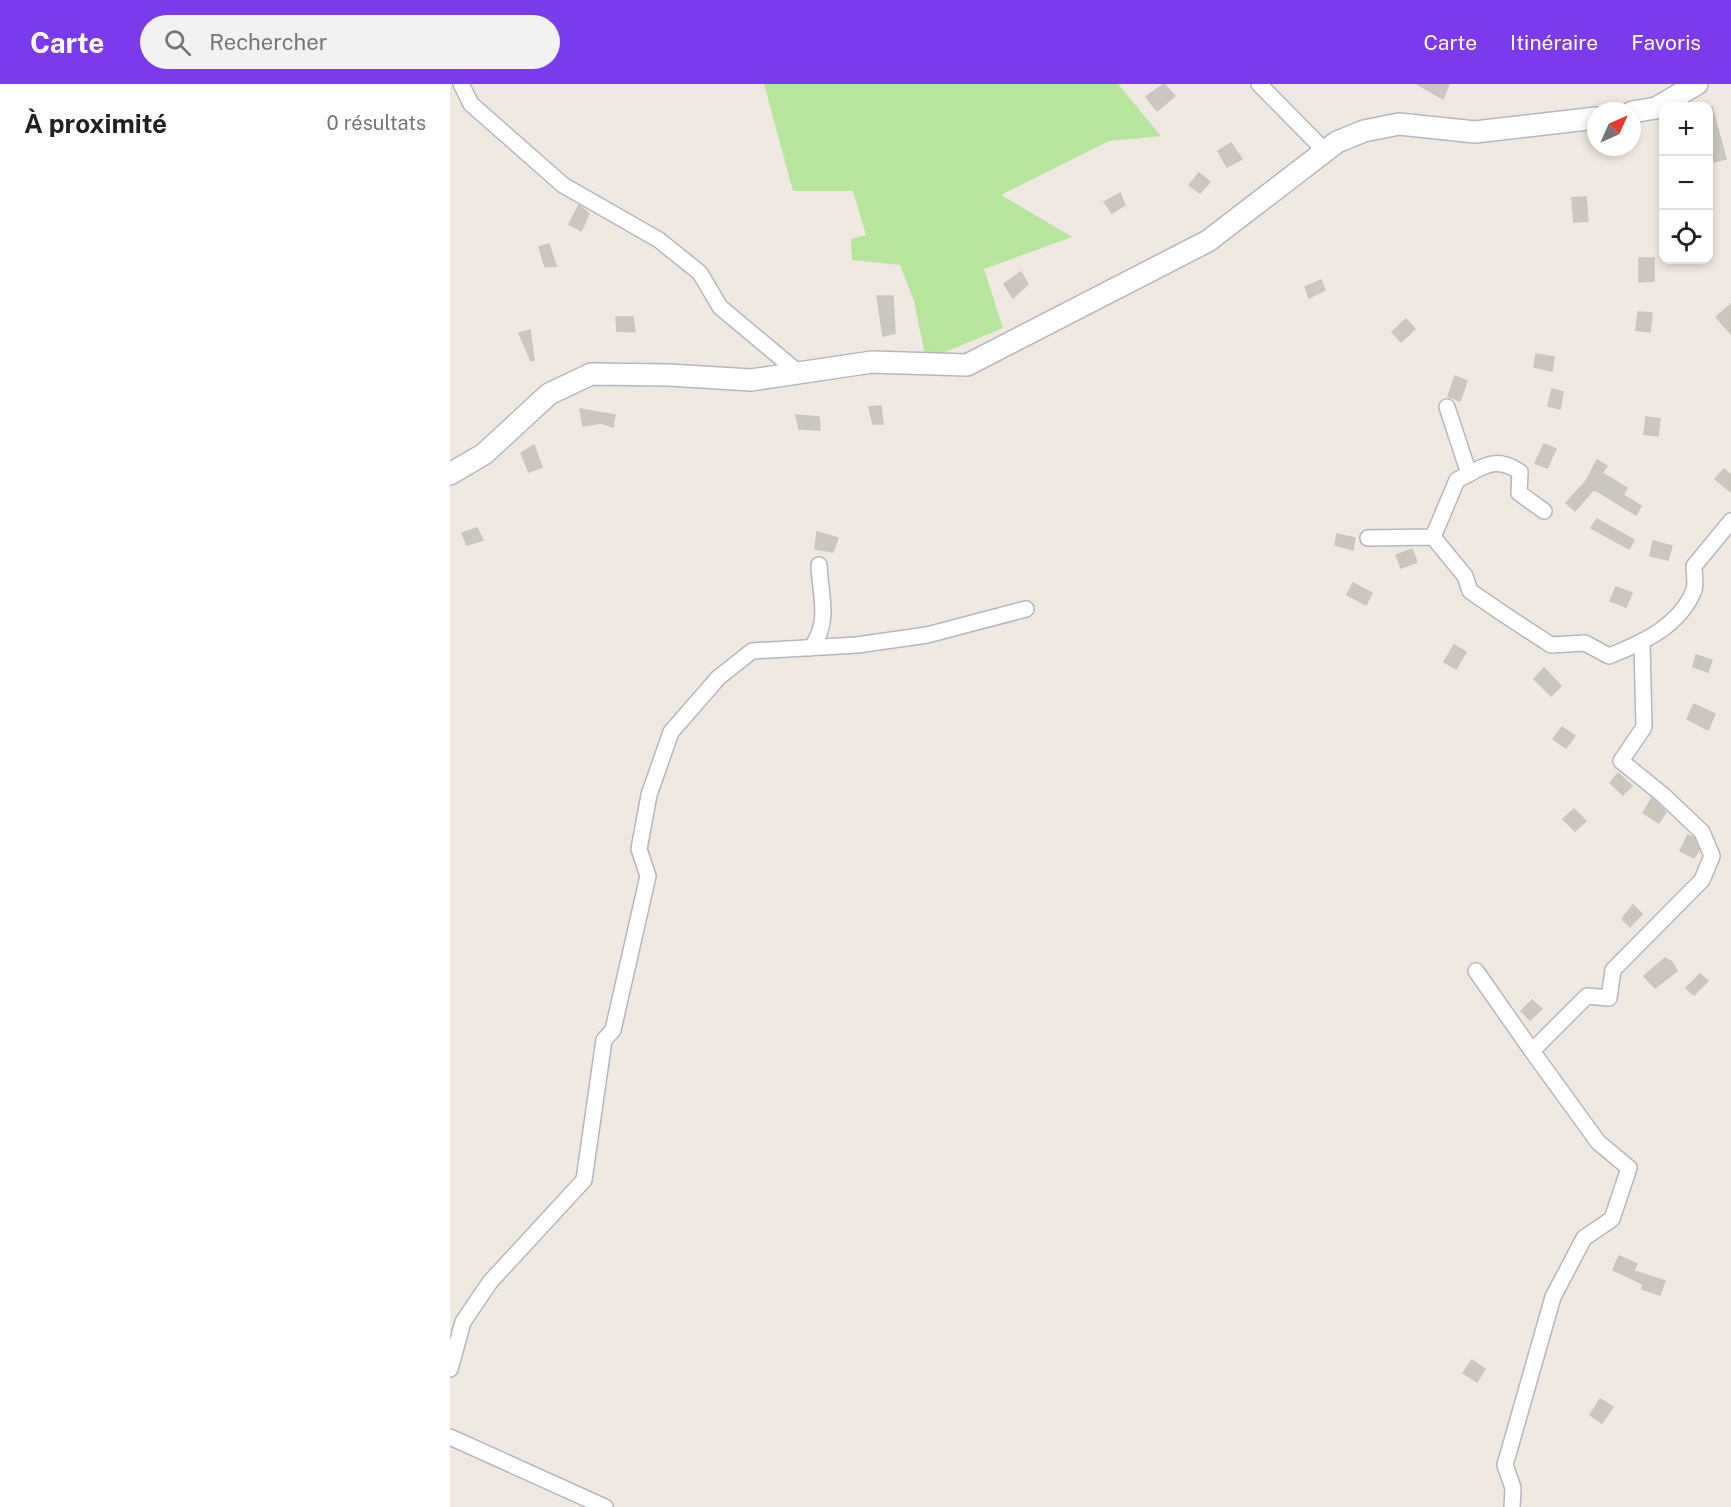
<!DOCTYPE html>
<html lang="fr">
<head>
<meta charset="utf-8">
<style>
  body { margin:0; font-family:"Public Sans",sans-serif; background:#f2f2f2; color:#202124 }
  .controls { position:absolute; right:18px; top:18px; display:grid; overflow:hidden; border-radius:12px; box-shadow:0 3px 9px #0003 }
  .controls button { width:54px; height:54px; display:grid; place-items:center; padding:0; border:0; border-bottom:2px solid #e0e0e0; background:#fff; color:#202124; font:30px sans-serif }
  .compass { position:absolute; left:1137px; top:18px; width:54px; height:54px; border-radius:50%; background:#fff; box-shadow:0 3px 9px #0003; rotate:45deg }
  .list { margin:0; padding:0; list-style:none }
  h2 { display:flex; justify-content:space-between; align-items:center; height:78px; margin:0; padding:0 24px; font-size:26px }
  h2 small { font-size:20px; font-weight:400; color:#757577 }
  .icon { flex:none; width:33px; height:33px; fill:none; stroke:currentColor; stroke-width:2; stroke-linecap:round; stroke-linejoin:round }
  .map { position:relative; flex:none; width:1281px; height:1423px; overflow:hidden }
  header { display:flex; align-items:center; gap:36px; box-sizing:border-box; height:84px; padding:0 30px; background:#7c3aed; color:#fff }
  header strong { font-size:28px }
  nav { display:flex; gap:33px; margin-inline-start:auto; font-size:21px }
  .search { width:420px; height:54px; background:#f2f2f2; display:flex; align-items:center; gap:15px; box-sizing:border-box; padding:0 21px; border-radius:33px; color:#757577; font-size:22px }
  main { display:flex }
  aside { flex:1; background:#fff }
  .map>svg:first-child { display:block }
  .green { fill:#b6e59e }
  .building { fill:#cbc7bf; stroke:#cbc5ba; stroke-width:1.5 }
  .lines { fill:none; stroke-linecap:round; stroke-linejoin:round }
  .street-casing { stroke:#b4b7c1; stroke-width:18 }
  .secondary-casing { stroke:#b4b7c1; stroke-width:24 }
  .street { stroke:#fff; stroke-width:15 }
  .secondary { stroke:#fff; stroke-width:21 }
</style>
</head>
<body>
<header>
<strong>Carte</strong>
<div class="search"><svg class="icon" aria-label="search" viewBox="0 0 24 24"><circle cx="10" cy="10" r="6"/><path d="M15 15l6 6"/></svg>Rechercher</div>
<nav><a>Carte</a><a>Itinéraire</a><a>Favoris</a></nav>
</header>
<main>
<aside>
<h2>À proximité<small>0 résultats</small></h2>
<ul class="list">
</ul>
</aside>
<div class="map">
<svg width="1281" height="1423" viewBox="0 0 1281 1423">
  <rect width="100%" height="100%" fill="#efe9e1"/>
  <!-- green -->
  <path class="green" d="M314 0H668L711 52 659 57 551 111 622 153 534 185 553 244 476 276 464 217 450 181 402 176 401 155 416 151 403 107H343Z"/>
  <!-- building -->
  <path class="building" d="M714 0 725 12 707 27 696 13Z
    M967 0H999L993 15Z
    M1258 23H1262L1276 75 1258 79Z
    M781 59 792 75 777 83 768 67Z
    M749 89 760 98 750 109 739 101Z
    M670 109 675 121 662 129 654 118Z
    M1136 113 1138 137 1124 138 1122 114Z
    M129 121 139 130 131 147 119 140Z
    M99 160 106 182 95 183 89 163Z
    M1189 174H1204V197L1189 198Z
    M571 188 578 200 563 214 554 200Z
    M871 196 875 206 859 214 855 203Z
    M427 212H443L445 249 433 252Z
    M1281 220V250L1266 233Z
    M1188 228 1202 229 1200 248 1186 246Z
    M166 233H183L185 248 167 247Z
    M956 235 965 245 951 258 942 248Z
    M80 246 84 276 81 277 69 249Z
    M1086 270 1104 273 1102 287 1084 283Z
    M1005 292 1017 297 1010 317 998 312Z
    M1102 305 1113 308 1110 325 1098 322Z
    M431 322 433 340H423L419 323Z
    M130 325 165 331 163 343 151 339 133 342Z
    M346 331 369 333 370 346 349 345Z
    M1196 333 1210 335 1208 352 1194 350Z
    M1094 360 1106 365 1097 384 1085 379Z
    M84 361 92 383 79 388 71 369Z
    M1147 376 1157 382 1152 389 1177 404 1173 411 1191 422 1186 431 1144 405 1125 427 1116 419 1136 397Z
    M1274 385 1281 391V408L1265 395Z
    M1147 435 1184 456 1179 465 1141 444Z
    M27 444 33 456 17 461 12 449Z
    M367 448 388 454 383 468 365 465Z
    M887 450 905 454 903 466 885 461Z
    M1203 457 1222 462 1218 476 1200 472Z
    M962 465 967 478 951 484 946 471Z
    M903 499 922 509 916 521 897 511Z
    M1166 503 1182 509 1176 523 1160 517Z
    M1004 561 1016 568 1006 585 994 578Z
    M1246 571 1262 576 1258 588 1243 583Z
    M1094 584 1111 602 1101 612 1084 595Z
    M1244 620 1265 630 1258 646 1237 635Z
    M1112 643 1125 652 1116 664 1103 655Z
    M1168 689 1182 702 1173 711 1160 699Z
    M1202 714 1216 728 1209 739 1193 729Z
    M1124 725 1136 737 1125 747 1113 735Z
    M1238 751 1244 754 1249 766 1244 774 1230 767Z
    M1183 821 1192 830 1180 843 1172 835Z
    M1215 874 1222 878 1227 887 1205 904 1194 892Z
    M1250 890 1258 897 1244 911 1236 904Z
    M1082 916 1092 925 1080 936 1071 927Z
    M1169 1172 1187 1180 1184 1187 1215 1197 1210 1211 1192 1205 1193 1200 1163 1186Z
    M1022 1276 1035 1285 1027 1298 1013 1289Z
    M1150 1315 1163 1323 1152 1339 1140 1331Z"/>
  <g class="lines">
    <!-- street casing -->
    <g class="street-casing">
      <path id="street" d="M11 0 21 20 113 101 209 156 250 189 270 223 349 289
        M809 0 875 67
        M997 323 1019 390C1039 378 1051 375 1070 388L1069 409 1094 427
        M1019 390 1007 396 983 453 1015 492 1020 507 1055 531 1101 561 1135 559 1159 572C1192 559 1230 542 1244 506 1246 500 1244 489 1244 482L1281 437
        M918 454 983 453
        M361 564C381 538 370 511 369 481
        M1026 887 1082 967 1137 912 1159 914 1163 886 1252 796 1262 772 1252 748 1213 711 1171 677 1194 643 1192 559
        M0 1285 13 1238 40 1198 134 1096 154 956 163 946 198 792 189 765 199 711 221 648 268 594 302 567 407 561 477 551 576 525
        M0 1353 155 1423
        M1062 1423 1063 1404 1055 1381 1103 1213 1134 1154 1162 1135 1179 1084 1148 1058 1082 967"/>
    </g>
    <!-- secondary casing -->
    <g class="secondary-casing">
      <path id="secondary" d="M1182 28 1206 24 1247 0
        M0 390 34 370 99 310 141 290 219 291 301 296 422 278 517 281 758 157 887 58 914 47 949 40 1025 48 1146 34"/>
    </g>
    <!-- street -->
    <use href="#street" class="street"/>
    <!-- secondary -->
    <use href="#secondary" class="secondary"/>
  </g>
</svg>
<div class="controls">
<button>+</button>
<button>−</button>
<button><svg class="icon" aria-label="locate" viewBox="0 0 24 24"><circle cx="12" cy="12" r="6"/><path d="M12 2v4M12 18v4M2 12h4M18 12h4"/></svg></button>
</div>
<svg class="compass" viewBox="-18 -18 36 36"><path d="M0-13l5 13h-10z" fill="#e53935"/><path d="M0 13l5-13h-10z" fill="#757577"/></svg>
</div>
</main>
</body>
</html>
